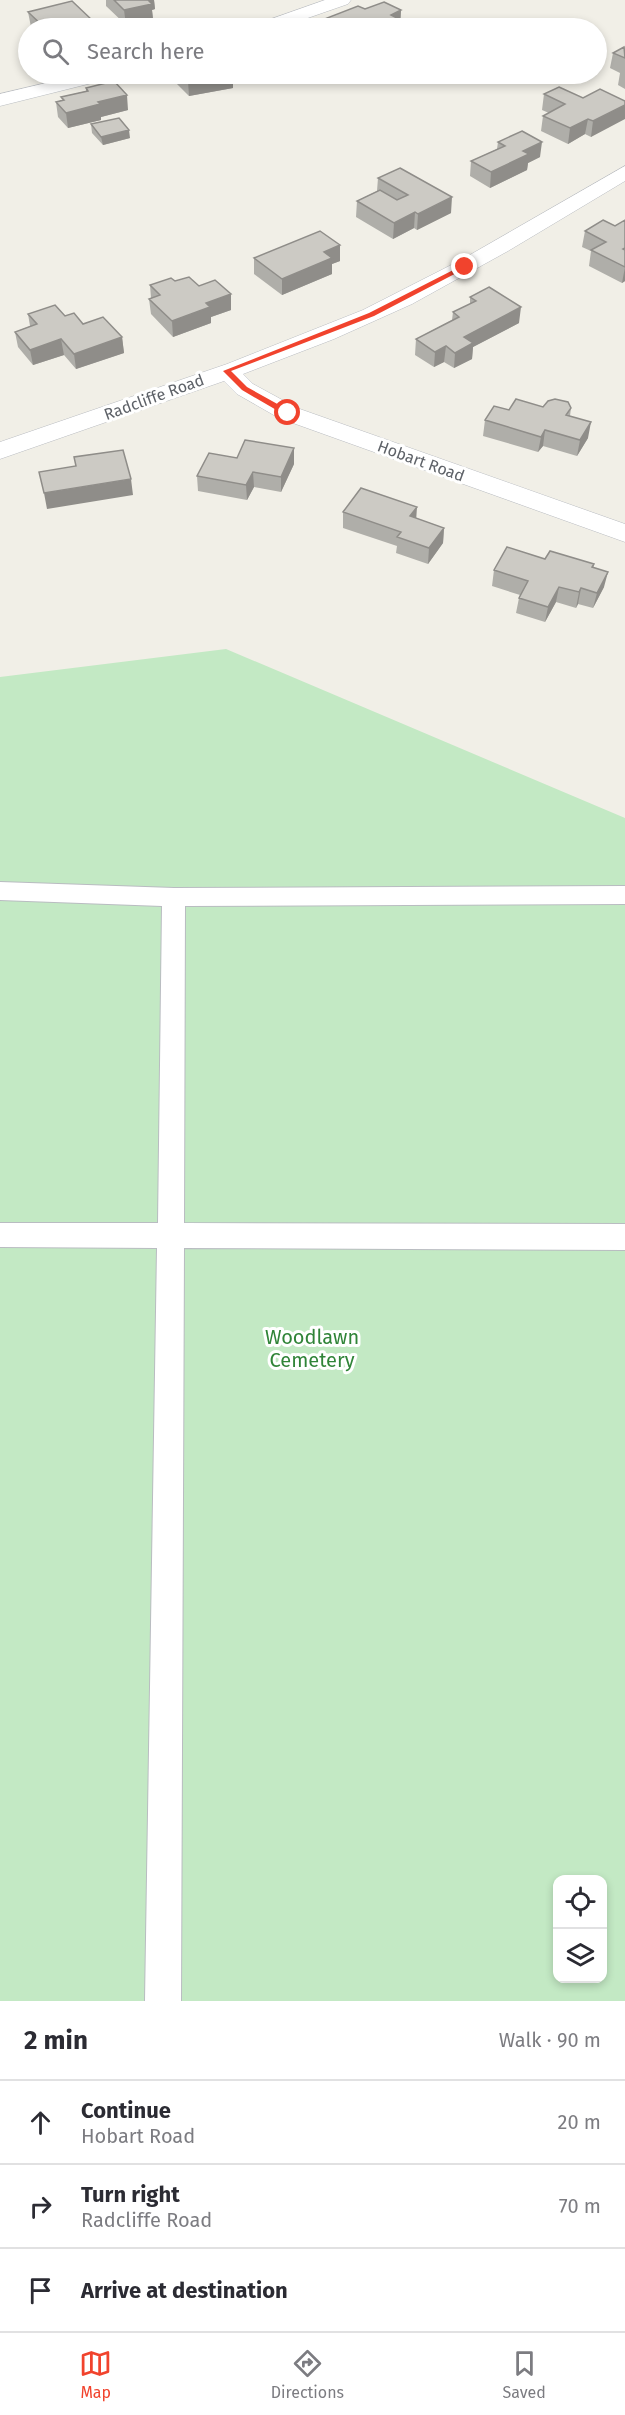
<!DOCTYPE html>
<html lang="en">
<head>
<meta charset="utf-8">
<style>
  body { margin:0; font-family:"Fira Sans",sans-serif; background:#f7f7f7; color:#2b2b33 }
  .controls { position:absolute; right:18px; bottom:18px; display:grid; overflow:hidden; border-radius:12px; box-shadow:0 3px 9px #0003 }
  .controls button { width:54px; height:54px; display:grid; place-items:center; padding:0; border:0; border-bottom:2px solid #e1e1e2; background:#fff; color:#2b2b33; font:30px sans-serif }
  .stop { position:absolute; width:18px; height:18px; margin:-14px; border:4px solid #f1432d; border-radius:50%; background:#fff }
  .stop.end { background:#f1432d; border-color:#fff; box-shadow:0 2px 6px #0008 }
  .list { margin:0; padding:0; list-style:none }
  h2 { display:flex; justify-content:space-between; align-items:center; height:78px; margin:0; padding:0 24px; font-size:26px }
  h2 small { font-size:20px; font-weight:400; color:#7c7c81 }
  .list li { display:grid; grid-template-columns:39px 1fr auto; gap:18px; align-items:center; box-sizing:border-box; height:84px; padding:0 24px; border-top:2px solid #e1e1e2 }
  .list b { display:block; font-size:22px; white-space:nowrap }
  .list p { margin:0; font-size:20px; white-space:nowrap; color:#7c7c81 }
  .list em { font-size:20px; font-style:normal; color:#7c7c81 }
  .icon { flex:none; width:33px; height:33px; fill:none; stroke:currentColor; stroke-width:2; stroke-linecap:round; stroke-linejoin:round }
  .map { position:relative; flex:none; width:625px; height:2001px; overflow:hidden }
  .search { position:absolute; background:#fff; box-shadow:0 3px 9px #0003; left:18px; right:18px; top:18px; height:66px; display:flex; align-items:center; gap:15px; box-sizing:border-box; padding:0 21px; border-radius:33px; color:#7c7c81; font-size:22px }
  .sheet { height:330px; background:#fff }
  nav { display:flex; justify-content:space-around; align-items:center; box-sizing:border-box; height:84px; border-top:2px solid #e1e1e2; background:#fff; font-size:16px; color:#7c7c81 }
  nav a { display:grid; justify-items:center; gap:3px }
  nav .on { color:#f1432d }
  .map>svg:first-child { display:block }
  .green { fill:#c3e9c4; fill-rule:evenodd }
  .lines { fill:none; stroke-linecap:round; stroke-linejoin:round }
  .service-casing { stroke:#b9bcc1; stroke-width:2 }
  .minor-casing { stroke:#b9bcc1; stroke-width:1 }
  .tertiary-casing { stroke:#b9bcc1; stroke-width:1 }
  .service { fill:#fff; fill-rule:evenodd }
  .minor { fill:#fff; fill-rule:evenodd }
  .tertiary { fill:#fff; fill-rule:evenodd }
  .wall { fill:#afaea9 }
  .shaded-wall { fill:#8f8d89 }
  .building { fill:#cccac4; stroke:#8f8d89; stroke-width:1.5 }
  .route { fill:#f1432d }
  .labels { text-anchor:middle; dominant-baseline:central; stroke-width:6; stroke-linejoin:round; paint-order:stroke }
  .far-street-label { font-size:16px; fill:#5e6268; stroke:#fff }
  .park-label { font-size:20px; fill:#308438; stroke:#fff }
</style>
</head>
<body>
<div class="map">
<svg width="625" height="2001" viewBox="0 0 625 2001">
  <rect width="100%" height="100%" fill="#f1efe7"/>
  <!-- green -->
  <path class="green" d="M226 649 625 818V2001H0V677ZM558 1880H602V1978H558Z"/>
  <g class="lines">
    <!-- service casing -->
    <g class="service-casing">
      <path id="service" d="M0 882 174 888 625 886V904L185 906 184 1223 625 1224V1250L184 1248 181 2001H145L157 1248 0 1247V1223H158L162 906 0 900Z"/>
    </g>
    <!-- minor casing -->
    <g class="minor-casing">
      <path id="minor" d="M625 166V181L508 251 412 304 334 339 243 374 253 384 297 408 625 524V542L279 418 237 394 224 381 0 459V442L227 364 363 310 461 260Z"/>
    </g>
    <!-- tertiary casing -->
    <g class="tertiary-casing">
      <path id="tertiary" d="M325 0H351L348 4 279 28H254L257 24Z
        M84 74H114L112 78 0 106V94Z"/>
    </g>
    <!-- service -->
    <use href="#service" class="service"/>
    <!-- minor -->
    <use href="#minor" class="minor"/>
    <!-- tertiary -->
    <use href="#tertiary" class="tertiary"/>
  </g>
  <!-- wall -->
  <path class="wall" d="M106 0H154L155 9 152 10 153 19 126 25 106 6Z
    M365 9 401 10 400 26 396 27V28H327V18Z
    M28 12 93 28H32L31 27Z
    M625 47V89L618 85 620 73 610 68 613 53Z
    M173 74H263V77L233 84V88L189 96 174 81Z
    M86 88 128 110 101 117V120L68 128 58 117 56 102 62 100 61 97 86 91Z
    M544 94 583 98 625 101 591 137 585 134 568 144 541 131 543 116 549 113 542 110Z
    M91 124 130 138 103 145 92 133Z
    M498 142 540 157 528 163 527 170 490 188 470 176 471 161 497 149Z
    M378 178 451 213 417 230 414 228 393 239 356 217 357 201 377 191Z
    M625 220V281L622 283 589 266 591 251 582 247 585 231 615 226Z
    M340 245V261L332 264V274L282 295 254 274V258Z
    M175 281 231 294V310L211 317V323L173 337 151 314 149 299 151 298 150 285Z
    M470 297 519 323 473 347 472 359 454 368 444 362 434 367 415 355 416 339 452 320 453 312 470 304Z
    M28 314 83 324 122 337 124 353 76 369 64 355 33 365 18 347 15 332 30 326Z
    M543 407 571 408 570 416 588 438 577 456 543 446 538 452 483 436 485 420 509 410Z
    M237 458 294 464 281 492 254 487 247 500 198 491 197 476Z
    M343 512 416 518 444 528 443 543 428 564 396 553 397 546 343 528Z
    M545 559 594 564V568L604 587 593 608 578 604 576 608 556 602 545 622 516 613 519 598 520 595 492 586 494 570Z"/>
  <!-- shaded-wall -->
  <path class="shaded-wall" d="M144 0H154L155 9 152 10 153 19 126 25 124 10Z
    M401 10 400 26 396 27V28H382V24L391 15Z
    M92 20 93 28H60Z
    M375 20 374 28H353Z
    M228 74H263V77L233 84V88L189 96 188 81Z
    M127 95 128 110 101 117V120L68 128 66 113 98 102Z
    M625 105V119L591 137 593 121Z
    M588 119 585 134 568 144 570 128Z
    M129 130 130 138 103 145 101 137Z
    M542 142 540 157 528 163 527 170 490 188 491 172 523 151Z
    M452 197 451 213 417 230 418 214Z
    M415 212 414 228 393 239 394 223Z
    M340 245V261L332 264V274L282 295V279L324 252Z
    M625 267V281L622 283Z
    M231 294V310L211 317V323L173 337 172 321 206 303Z
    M521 307 519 323 473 347 472 359 454 368 455 353 464 337Z
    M122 337 124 353 76 369 74 354Z
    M61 339 64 355 33 365 30 350Z
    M446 346 444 362 434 367 435 352Z
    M591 422 588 438 577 456 580 440Z
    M545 430 543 446 538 452 541 437Z
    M294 448V464L281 492V477Z
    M253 472 254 487 247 500 246 485Z
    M131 479 133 495 47 509 44 493Z
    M417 507 416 522 410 516Z
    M444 528 443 543 428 564 429 548Z
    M608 572 604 587 593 608 597 593Z
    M559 587 556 602 545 622 548 607Z
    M581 588 578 604 576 608 579 592Z"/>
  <!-- building -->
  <path class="building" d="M114 0H148L152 4 124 10Z
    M72 1 92 20 60 28H45L28 12Z
    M384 2 401 10 391 15 397 18 382 24 375 20 353 28H346L327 18 358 6 365 9Z
    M624 47 625 58 613 53Z
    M180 74H228L188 81Z
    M114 81 127 95 98 102 100 104 66 113 56 102 64 100 61 97 88 91 86 88Z
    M559 87 583 98 600 89 625 101V105L593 121 588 119 570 128 543 116 565 104 544 94Z
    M119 118 129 130 101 137 91 124Z
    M522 131 542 142 523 151 529 154 491 172 471 161 505 146 498 142Z
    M400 168 452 197 418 214 415 212 394 223 357 201 380 190 397 200 408 195 378 178Z
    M603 220 615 226 625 220V248L623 249 625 250V267L591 250 606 242 585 231Z
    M320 231 340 245 324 252 332 258 282 279 254 258Z
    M189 277 199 286 215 280 231 294 206 303 210 307 172 321 149 299 160 295 150 285 171 278 175 281Z
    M489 287 521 307 464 337 473 343 455 353 446 346 435 352 416 339 459 317 453 312 476 301 470 297Z
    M55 305 65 316 74 313 83 324 103 317 122 337 74 354 61 339 30 350 15 332 37 324 28 314Z
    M516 399 543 407 548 401 555 399 568 402 571 408 566 415 591 422 580 440 545 430 541 437 485 420 494 406 509 410Z
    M245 440 294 448 281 477 253 472 246 485 197 476 209 453 237 458Z
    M123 450 131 479 44 493 39 472 76 466 74 457Z
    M361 488 417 507 410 516 444 528 429 548 397 537 401 532 343 512Z
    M507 547 545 559 550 551 594 564 592 567 608 572 597 593 581 588 579 592 559 587 548 607 519 598 528 581 494 570Z"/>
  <!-- route -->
  <path class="route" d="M463 265 468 267 374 316 231 371 247 387 290 411V415H285L242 390 223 371 369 313Z"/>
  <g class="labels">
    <!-- far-street labels -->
    <g class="far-street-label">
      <text transform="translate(154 397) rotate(-20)">Radcliffe Road</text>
      <text transform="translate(421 461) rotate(20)">Hobart Road</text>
    </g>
    <!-- park labels -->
    <g class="park-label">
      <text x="312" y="1337">Woodlawn<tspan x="312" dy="23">Cemetery</tspan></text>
    </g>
  </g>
</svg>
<div class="controls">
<button><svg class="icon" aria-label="locate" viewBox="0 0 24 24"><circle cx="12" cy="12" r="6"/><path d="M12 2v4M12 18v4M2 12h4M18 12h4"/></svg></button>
<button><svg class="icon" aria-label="layers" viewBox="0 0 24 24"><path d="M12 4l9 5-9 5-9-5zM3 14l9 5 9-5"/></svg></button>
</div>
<div class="stop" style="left:288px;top:413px"></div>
<div class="stop end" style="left:465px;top:267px"></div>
<div class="search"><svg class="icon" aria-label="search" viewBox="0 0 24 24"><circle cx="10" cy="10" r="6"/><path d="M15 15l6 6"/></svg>Search here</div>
</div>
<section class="sheet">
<h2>2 min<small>Walk · 90 m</small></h2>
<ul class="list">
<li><svg class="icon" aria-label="ahead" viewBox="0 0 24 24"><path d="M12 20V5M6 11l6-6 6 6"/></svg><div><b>Continue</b><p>Hobart Road</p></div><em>20 m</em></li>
<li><svg class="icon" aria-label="right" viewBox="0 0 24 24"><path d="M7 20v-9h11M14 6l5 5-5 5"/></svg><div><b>Turn right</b><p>Radcliffe Road</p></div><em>70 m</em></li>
<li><svg class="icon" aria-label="arrive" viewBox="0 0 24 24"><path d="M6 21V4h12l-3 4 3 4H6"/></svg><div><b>Arrive at destination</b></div></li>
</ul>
</section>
<nav>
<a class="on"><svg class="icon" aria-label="map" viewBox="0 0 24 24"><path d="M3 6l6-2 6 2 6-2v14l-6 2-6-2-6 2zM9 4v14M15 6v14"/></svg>Map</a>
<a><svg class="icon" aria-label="directions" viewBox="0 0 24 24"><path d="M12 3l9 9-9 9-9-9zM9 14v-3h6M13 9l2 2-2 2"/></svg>Directions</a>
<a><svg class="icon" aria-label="saved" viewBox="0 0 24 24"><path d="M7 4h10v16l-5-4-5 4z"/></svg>Saved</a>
</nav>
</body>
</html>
